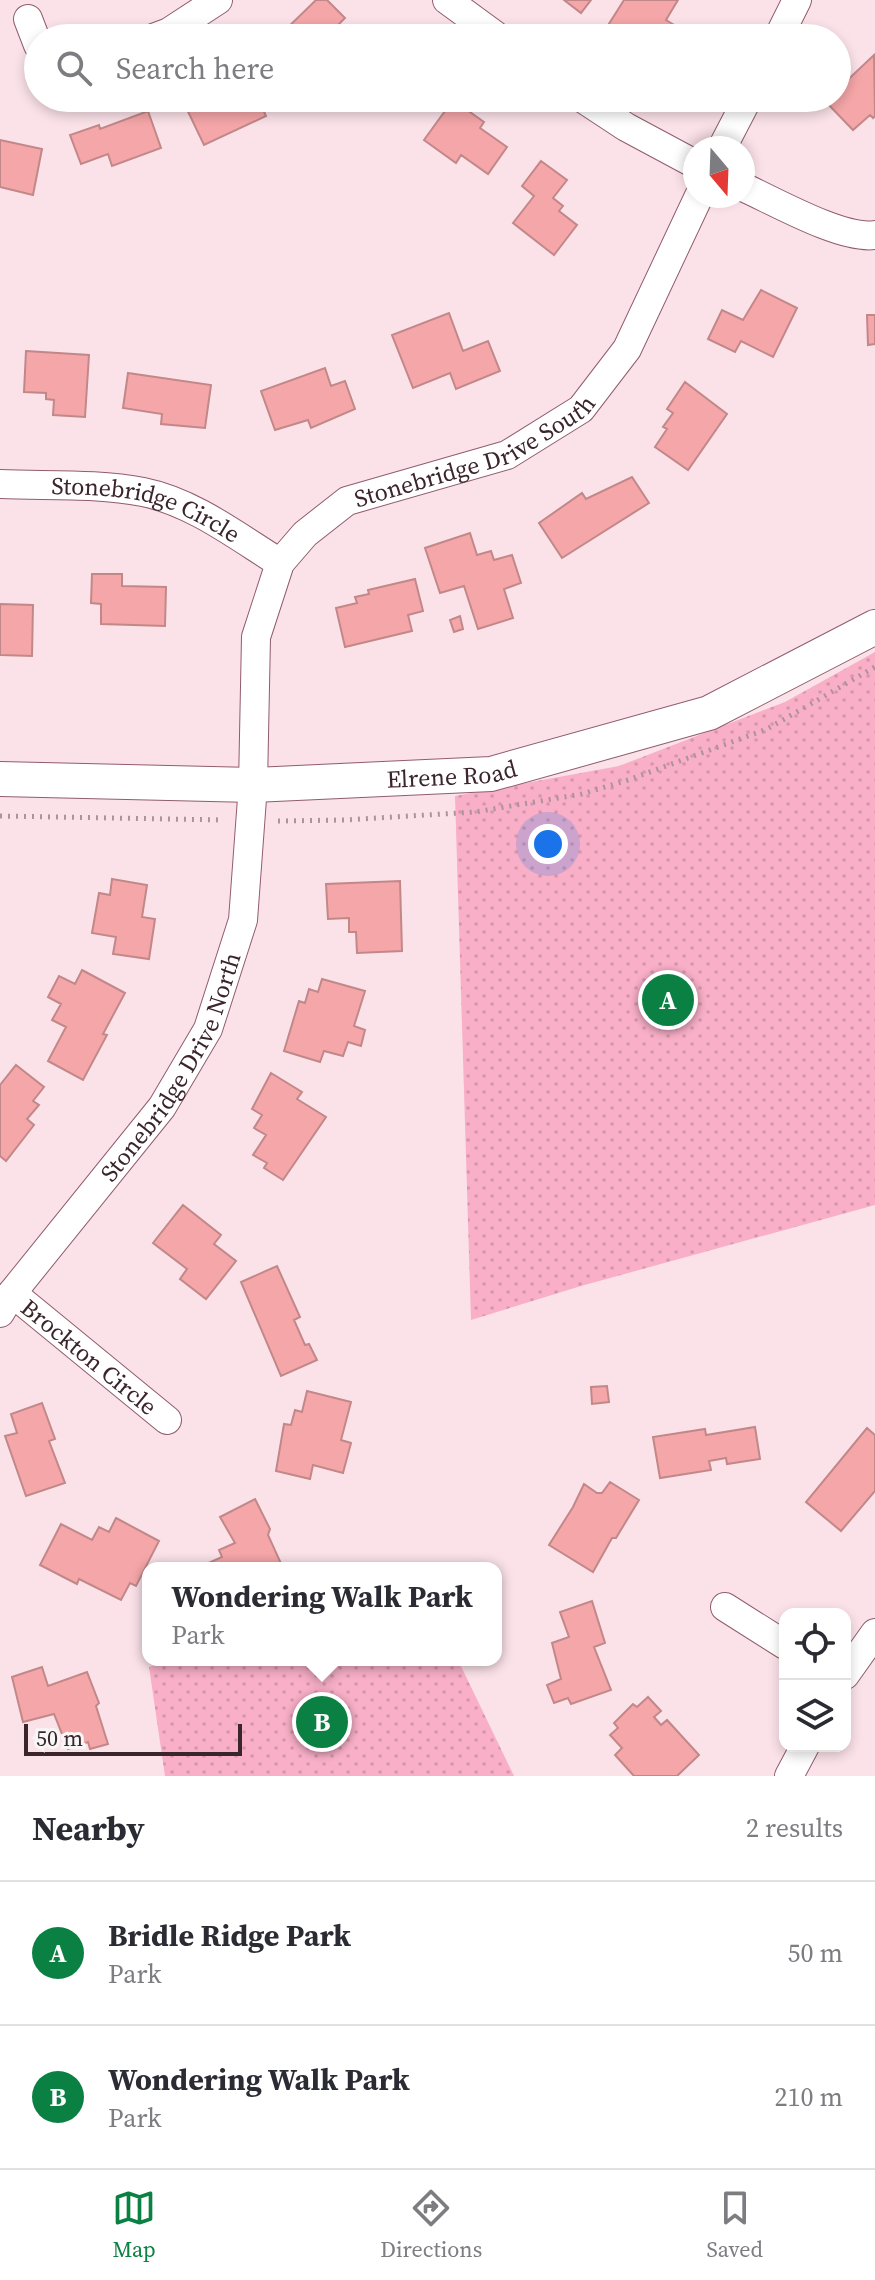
<!DOCTYPE html>
<html lang="en">
<head>
<meta charset="utf-8">
<style>
  body { margin:0; font-family:"Source Serif 4",serif; background:#f2f2f3; color:#2b2b33 }
  .controls { position:absolute; right:24px; bottom:24px; display:grid; overflow:hidden; border-radius:16px; box-shadow:0 4px 12px #0003 }
  .controls button { width:72px; height:72px; display:grid; place-items:center; padding:0; border:0; border-bottom:2px solid #e1e1e2; background:#fff; color:#2b2b33; font:40px sans-serif }
  .compass { position:absolute; left:683px; top:136px; width:72px; height:72px; border-radius:50%; background:#fff; box-shadow:0 4px 12px #0003; rotate:161deg }
  .scale { position:absolute; left:24px; bottom:20px; width:218px; box-sizing:border-box; padding-left:8px; border:4px solid #3b252d; border-top:0; font-size:22px; line-height:28px; white-space:nowrap; color:#3b252d; -webkit-text-stroke:6px #f6f6f6; paint-order:stroke }
  .you { position:absolute; left:548px; top:844px; width:28px; height:28px; margin:-20px; border:6px solid #fff; border-radius:50%; background:#1a73e8; box-shadow:0 0 0 12px #1a73e833 }
  .badge { display:grid; place-items:center; width:52px; height:52px; border-radius:50%; background:#0b8043; color:#fff; font-size:26px; font-weight:700 }
  .pin { position:absolute; translate:-50% -50%; border:4px solid #fff; box-shadow:0 2px 8px #0006 }
  .popup { position:absolute; left:142px; top:1562px; width:360px; height:104px; box-sizing:border-box; display:grid; place-content:center; border-radius:16px; background:#fff; filter:drop-shadow(0 2px 6px #0005); font-size:26px; white-space:nowrap; color:#7c7c81 }
  .popup b { font-size:30px; color:#2b2b33 }
  .popup::after { content:''; position:absolute; left:50%; top:100%; margin-left:-16px; border:16px solid transparent; border-top-color:#fff }
  .list { margin:0; padding:0; list-style:none }
  h2 { display:flex; justify-content:space-between; align-items:center; height:104px; margin:0; padding:0 32px; font-size:34px }
  h2 small { font-size:26px; font-weight:400; color:#7c7c81 }
  .list li { display:grid; grid-template-columns:52px 1fr auto; gap:24px; align-items:center; box-sizing:border-box; height:144px; padding:0 32px; border-top:2px solid #e1e1e2 }
  .list b { display:block; font-size:30px; white-space:nowrap }
  .list p { margin:0; font-size:26px; white-space:nowrap; color:#7c7c81 }
  .list em { font-size:26px; font-style:normal; color:#7c7c81 }
  .icon { flex:none; width:44px; height:44px; fill:none; stroke:currentColor; stroke-width:2; stroke-linecap:round; stroke-linejoin:round }
  .map { position:relative; flex:none; width:875px; height:1776px; overflow:hidden }
  .search { position:absolute; background:#fff; box-shadow:0 4px 12px #0003; left:24px; right:24px; top:24px; height:88px; display:flex; align-items:center; gap:20px; box-sizing:border-box; padding:0 28px; border-radius:44px; color:#7c7c81; font-size:30px }
  .sheet { height:392px; background:#fff }
  nav { display:flex; justify-content:space-around; align-items:center; box-sizing:border-box; height:112px; border-top:2px solid #e1e1e2; background:#fff; font-size:22px; color:#7c7c81 }
  nav a { display:grid; justify-items:center; gap:4px }
  nav .on { color:#0b8043 }
  .map>svg:first-child { display:block }
  .green { fill:url(#green-dots) }
  .building { fill:#f5a6a8; stroke:#c28889; stroke-width:2 }
  .lines { fill:none; stroke-linecap:round; stroke-linejoin:round }
  .minor-casing { stroke:#905c6e; stroke-width:30 }
  .tertiary-casing { stroke:#905c6e; stroke-width:36 }
  .path { stroke:#ab939b; stroke-width:5; stroke-dasharray:2 6; stroke-linecap:butt }
  .minor { stroke:#fff; stroke-width:28 }
  .tertiary { stroke:#fff; stroke-width:34 }
  .labels { text-anchor:middle; dominant-baseline:central; stroke-width:6; stroke-linejoin:round; paint-order:stroke }
  .street-label { font-size:24px; fill:#3b252d; stroke:#f6f6f6 }
</style>
</head>
<body>
<div class="map">
<svg width="875" height="1776" viewBox="0 0 875 1776">
  <defs>
    <pattern id="green-dots" width="8" height="8" patternUnits="userSpaceOnUse" patternTransform="scale(2)"><rect width="8" height="8" fill="#f8afc7"/><path d="M2 2h.1M6 6h.1" fill="none" stroke="#d696ab" stroke-width="1.8" stroke-linecap="round"/></pattern>
  </defs>
  <rect width="100%" height="100%" fill="#fbe2e9"/>
  <!-- green -->
  <path class="green" d="M875 652V1205L581 1286 471 1320 455 796 619 766 785 702Z
    M171 1660H458L514 1776H165L149 1667Z"/>
  <!-- building -->
  <path class="building" d="M316 0H327L345 18 327 36 329 38H286L282 33Z
    M564 0H591L581 13Z
    M624 0H678L666 20 694 37 624 38 607 27Z
    M874 55 875 116 873 118 870 115 853 130 825 101 837 98V90Z
    M258 98 266 116 204 145 182 99Z
    M453 100 484 122 480 128 507 147 488 174 461 155 456 163 424 140Z
    M148 111 161 148 112 166 108 154 81 164 70 135 99 125 100 129Z
    M0 140 42 149 33 195 0 187Z
    M541 161 567 180 553 198 563 206 559 211 577 225 554 255 513 223 534 196 522 186Z
    M761 290 797 308 773 357 741 341 735 352 708 339 722 310 743 320Z
    M449 313 463 351 488 341 500 371 456 389 450 373 413 388 392 335Z
    M867 315H875V344L868 345Z
    M26 351 89 355 85 417 53 415 54 400 46 399V393L24 392Z
    M325 368 331 386 345 381 355 409 311 428 308 420 275 430 261 391Z
    M128 373 211 385 205 428 161 424 162 414 123 408Z
    M685 382 727 414 688 470 655 447 667 429 663 427 673 413 667 409Z
    M632 477 649 503 562 558 539 523 582 493 586 499Z
    M470 533 477 555 491 551 494 560 512 555 521 583 504 589 513 618 478 629 464 586 440 593 425 548Z
    M92 574H122V586L166 587 165 626 101 624V604L91 603Z
    M415 579 423 611 408 615 412 631 345 647 336 608 357 603 355 597 369 594 368 590Z
    M0 604 33 605 32 656 0 655Z
    M460 616 463 629 454 632 450 620Z
    M112 879 147 885 142 917 155 919 149 959 113 954 116 937 92 933 99 893 110 895Z
    M400 881 402 951 357 953 356 932H349V918L328 919 326 884Z
    M82 970 125 993 103 1034 107 1035 83 1080 48 1061 66 1027 52 1020 61 1004 48 997 59 976 75 984Z
    M322 979 365 991 354 1026 365 1030 361 1046 348 1042 343 1056 324 1051 320 1062 284 1051 299 1001 305 1003 309 989 318 992Z
    M16 1065 44 1087 33 1101 39 1105 27 1119 34 1125 6 1161 0 1156V1085Z
    M271 1073 302 1092 297 1099 326 1117 283 1180 264 1168 267 1163 253 1155 266 1135 254 1128 262 1115 252 1109Z
    M183 1205 221 1235 214 1244 236 1261 206 1299 180 1279 187 1269 153 1243Z
    M277 1266 300 1317 294 1320 305 1345 309 1344 317 1360 281 1376 241 1282Z
    M607 1386 609 1402 592 1404 591 1387Z
    M307 1391 351 1402 341 1440 351 1443 343 1473 313 1465 310 1479 276 1471 284 1424 291 1425 295 1410 302 1412Z
    M42 1403 55 1439 49 1441 65 1483 26 1496 5 1436 17 1433 11 1414Z
    M755 1427 760 1459 727 1464 726 1458 709 1461 711 1470 660 1478 653 1437 705 1429 706 1435Z
    M867 1428 875 1435V1491L841 1531 806 1502Z
    M610 1482 639 1500 616 1538H612L593 1572 549 1545 573 1507 584 1484 597 1493H602Z
    M255 1499 270 1529 268 1535 283 1568H205L204 1565 222 1557 219 1550 235 1543 220 1517Z
    M116 1518 159 1541 136 1586 130 1583 121 1600 79 1579 77 1584 40 1565 61 1524 92 1540 99 1527 109 1532Z
    M592 1601 605 1643 594 1647 611 1690 571 1704 568 1698 554 1703 547 1685 561 1679 552 1643 569 1637 560 1612Z
    M42 1667 48 1686 87 1672 99 1703 96 1706 108 1744 90 1749 88 1742 68 1749 54 1714 23 1722 12 1677Z
    M648 1697 661 1711 654 1717 661 1725 667 1720 699 1755 677 1776H634L615 1755 622 1748 610 1735 618 1728 614 1723 633 1704 637 1707Z"/>
  <g class="lines">
    <!-- minor casing -->
    <g class="minor-casing">
      <g id="minor">
        <path d="M447 0 499 38"/>
        <path d="M28 19 38 45"/>
        <path d="M153 38 169 32 218 0"/>
        <path d="M778 38 797 0"/>
        <path d="M582 98 626 127 695 164"/>
        <path d="M722 148 748 98"/>
        <path d="M743 187C774 201 842 240 875 235"/>
        <path id="s1" d="M0 484C46 486 98 483 143 492 193 502 238 537 280 563"/>
        <path id="s2" d="M12 1293 167 1420"/>
        <path id="s3" d="M0 1313 12 1293 162 1107 208 1029 243 920 253 785 256 637 280 563 305 534 347 501 507 455 581 409 627 349 699 196"/>
        <path d="M725 1607 785 1645"/>
        <path d="M845 1675 875 1633"/>
        <path d="M789 1776 805 1746"/>
      </g>
    </g>
    <!-- tertiary casing -->
    <g class="tertiary-casing">
      <g id="tertiary">
        <path id="s4" d="M0 779 253 785 491 774 709 713 875 627"/>
      </g>
    </g>
    <!-- path -->
    <path class="path" d="M0 816 224 820
      M278 821 344 820 475 812 582 794 628 780 767 729 875 667"/>
    <!-- minor -->
    <use href="#minor" class="minor"/>
    <!-- tertiary -->
    <use href="#tertiary" class="tertiary"/>
  </g>
  <g class="labels">
    <!-- street labels -->
    <g class="street-label">
      <text stroke="none"><textPath href="#s3" startOffset="1058">Stonebridge Drive South</textPath></text>
      <text stroke="none"><textPath href="#s1" startOffset="150">Stonebridge Circle</textPath></text>
      <text stroke="none"><textPath href="#s4" startOffset="452">Elrene Road</textPath></text>
      <text stroke="none"><textPath href="#s3" startOffset="302">Stonebridge Drive North</textPath></text>
      <text stroke="none"><textPath href="#s2" startOffset="100">Brockton Circle</textPath></text>
    </g>
  </g>
</svg>
<div class="controls">
<button><svg class="icon" aria-label="locate" viewBox="0 0 24 24"><circle cx="12" cy="12" r="6"/><path d="M12 2v4M12 18v4M2 12h4M18 12h4"/></svg></button>
<button><svg class="icon" aria-label="layers" viewBox="0 0 24 24"><path d="M12 4l9 5-9 5-9-5zM3 14l9 5 9-5"/></svg></button>
</div>
<svg class="compass" viewBox="-18 -18 36 36"><path d="M0-13l5 13h-10z" fill="#e53935"/><path d="M0 13l5-13h-10z" fill="#7c7c81"/></svg>
<div class="scale">50 m</div>
<div class="you"></div>
<div class="pin badge" style="left:668px;top:1000px">A</div>
<div class="pin badge" style="left:322px;top:1722px">B</div>
<div class="popup"><b>Wondering Walk Park</b>Park</div>
<div class="search"><svg class="icon" aria-label="search" viewBox="0 0 24 24"><circle cx="10" cy="10" r="6"/><path d="M15 15l6 6"/></svg>Search here</div>
</div>
<section class="sheet">
<h2>Nearby<small>2 results</small></h2>
<ul class="list">
<li><span class="badge">A</span><div><b>Bridle Ridge Park</b><p>Park</p></div><em>50 m</em></li>
<li><span class="badge">B</span><div><b>Wondering Walk Park</b><p>Park</p></div><em>210 m</em></li>
</ul>
</section>
<nav>
<a class="on"><svg class="icon" aria-label="map" viewBox="0 0 24 24"><path d="M3 6l6-2 6 2 6-2v14l-6 2-6-2-6 2zM9 4v14M15 6v14"/></svg>Map</a>
<a><svg class="icon" aria-label="directions" viewBox="0 0 24 24"><path d="M12 3l9 9-9 9-9-9zM9 14v-3h6M13 9l2 2-2 2"/></svg>Directions</a>
<a><svg class="icon" aria-label="saved" viewBox="0 0 24 24"><path d="M7 4h10v16l-5-4-5 4z"/></svg>Saved</a>
</nav>
</body>
</html>
